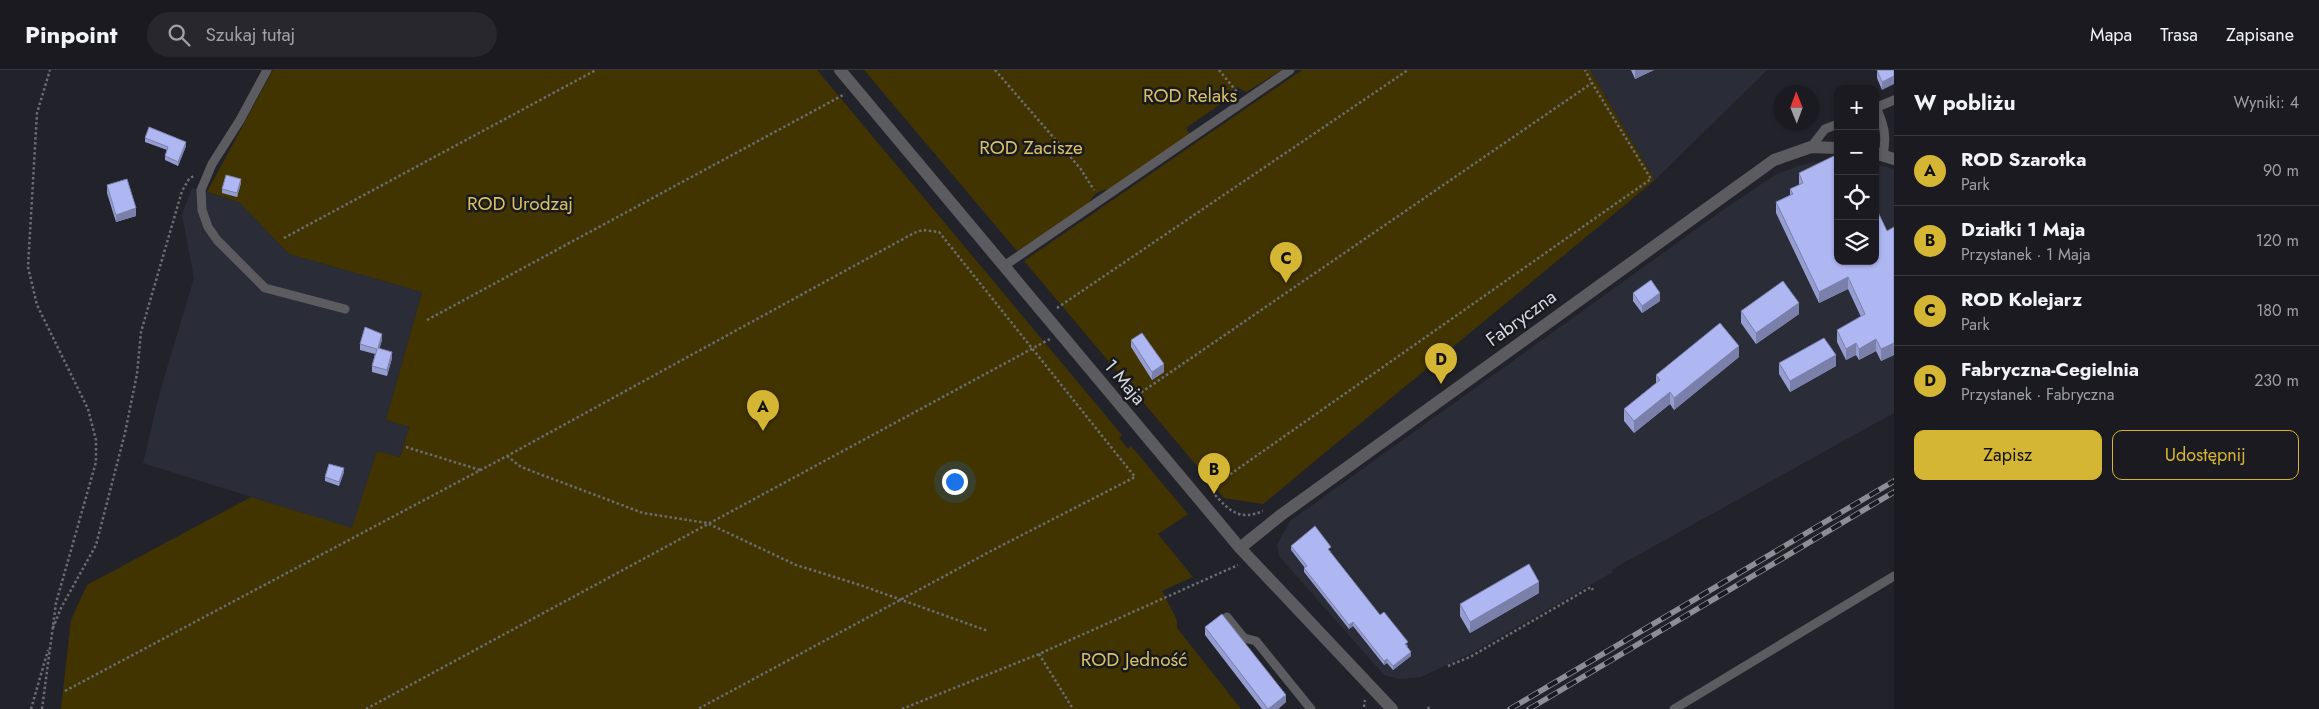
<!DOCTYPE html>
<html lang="pl">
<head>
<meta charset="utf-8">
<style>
  body { margin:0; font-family:Jost,sans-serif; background:#27272d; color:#f1f3f6 }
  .controls { position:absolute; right:15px; top:15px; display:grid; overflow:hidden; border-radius:10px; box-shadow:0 1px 4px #0004 }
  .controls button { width:45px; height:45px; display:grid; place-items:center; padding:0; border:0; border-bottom:1px solid #38383e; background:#1a1a20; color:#f1f3f6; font:25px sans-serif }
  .compass { position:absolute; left:1774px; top:15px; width:45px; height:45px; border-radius:50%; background:#1a1a20; box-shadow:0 1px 4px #0004; rotate:359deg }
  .you { position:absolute; left:954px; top:411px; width:18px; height:18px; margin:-12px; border:4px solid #fff; border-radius:50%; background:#1a73e8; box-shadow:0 0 0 8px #1a73e833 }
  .badge { display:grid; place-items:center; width:32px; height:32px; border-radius:50%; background:#d5b534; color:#111; font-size:16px; font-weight:700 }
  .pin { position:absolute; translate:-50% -41px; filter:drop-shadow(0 1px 2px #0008) }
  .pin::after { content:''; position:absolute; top:26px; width:18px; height:15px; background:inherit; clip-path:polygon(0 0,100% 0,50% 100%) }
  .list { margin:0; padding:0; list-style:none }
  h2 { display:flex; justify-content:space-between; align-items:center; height:65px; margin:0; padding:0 20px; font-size:21px }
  h2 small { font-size:16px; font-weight:400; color:#9fa1a5 }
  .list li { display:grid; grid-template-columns:32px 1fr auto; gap:15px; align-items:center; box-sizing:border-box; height:70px; padding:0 20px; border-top:1px solid #38383e }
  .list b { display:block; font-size:19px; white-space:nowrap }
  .list p { margin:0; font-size:16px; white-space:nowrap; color:#9fa1a5 }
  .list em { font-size:16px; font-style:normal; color:#9fa1a5 }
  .actions { display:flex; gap:10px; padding:15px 20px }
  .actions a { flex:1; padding:11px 0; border:1px solid #d5b534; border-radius:10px; text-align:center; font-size:18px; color:#d5b534 }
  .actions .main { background:#d5b534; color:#111 }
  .icon { flex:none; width:28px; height:28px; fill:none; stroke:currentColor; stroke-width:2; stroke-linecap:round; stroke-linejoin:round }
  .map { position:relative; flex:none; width:1894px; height:639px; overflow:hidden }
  header { display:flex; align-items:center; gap:30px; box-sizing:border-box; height:70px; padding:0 25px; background:#1a1a20; border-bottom:1px solid #38383e }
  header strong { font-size:24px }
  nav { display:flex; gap:28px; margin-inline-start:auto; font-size:18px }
  .search { width:350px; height:45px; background:#27272d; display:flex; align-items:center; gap:12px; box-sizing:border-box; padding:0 18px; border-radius:28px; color:#9fa1a5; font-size:19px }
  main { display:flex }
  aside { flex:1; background:#1a1a20 }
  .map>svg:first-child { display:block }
  .built { fill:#2a2c37 }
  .green { fill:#413400 }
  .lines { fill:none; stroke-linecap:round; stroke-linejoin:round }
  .path { stroke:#6b6c72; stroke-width:2.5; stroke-dasharray:2.5 2.5; stroke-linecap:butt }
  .service { stroke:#5c5c60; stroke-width:9 }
  .minor { stroke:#5c5c60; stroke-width:12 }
  .tertiary { stroke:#5c5c60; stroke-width:12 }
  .rail-casing { stroke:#8d8e94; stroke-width:5.5 }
  .rail { stroke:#191a20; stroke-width:4; stroke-dasharray:11; stroke-linecap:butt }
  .wall { fill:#969dd1 }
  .shaded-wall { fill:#7a80aa }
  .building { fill:#afb7f3; stroke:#7a80aa }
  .labels { text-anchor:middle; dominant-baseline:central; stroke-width:5; stroke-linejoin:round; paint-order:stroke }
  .park-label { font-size:19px; fill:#d9c064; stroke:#191a20 }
  .street-label { font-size:19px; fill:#d7d8dd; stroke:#191a20 }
</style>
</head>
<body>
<header>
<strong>Pinpoint</strong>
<div class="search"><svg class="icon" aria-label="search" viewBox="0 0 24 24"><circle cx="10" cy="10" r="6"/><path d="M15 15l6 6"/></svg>Szukaj tutaj</div>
<nav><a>Mapa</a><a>Trasa</a><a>Zapisane</a></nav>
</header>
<main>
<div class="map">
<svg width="1894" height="639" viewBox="0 0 1894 639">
  <rect width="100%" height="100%" fill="#22232a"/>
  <!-- built -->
  <path class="built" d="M1590 0H1767L1655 110Z
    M1827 90 1838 191H1875V94L1894 99V343L1611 500 1613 502 1468 585 1421 607 1398 609 1384 605 1279 486 1277 475 1290 451 1723 140 1775 105 1801 95Z
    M192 118 239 132 289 184 422 222 386 350 409 357 400 387 377 381 353 459 143 393 161 318 194 208 182 145Z"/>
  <!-- green -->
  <path class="green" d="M273 0H817L1122 365 1119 368 1128 379 1131 376 1188 444 1158 464 1193 507 1162 521 1177 550V558L1241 639H61L71 550 87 515 251 427 352 458 377 381 400 387 409 357 386 350 422 222 289 184 239 132 207 122Z
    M864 0H1282L1246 22 1237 17 1230 22 1232 26 1186 58 1190 64 1111 119C1098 120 1092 124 1088 136L1017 181Z
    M1302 0H1590L1655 110 1263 434 1224 428 1024 191Z"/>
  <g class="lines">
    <!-- path -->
    <path class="path" d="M995 0 1080 98 1094 120
      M1219 0 1237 22
      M284 168 596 0
      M1057 238 1408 0
      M427 250 845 24
      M1133 328 1592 13 1585 0
      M406 377 480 400
      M507 386 521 397 643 443 707 453 796 495 860 515 988 561
      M1222 410 1651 109 1592 13
      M1215 425C1230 441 1239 451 1263 441
      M53 558 61 538 96 475 125 363 137 304 141 262 182 121 189 109 195 105
      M1039 584 1073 639
      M1448 596 1470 587 1591 517 1593 520
      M65 621 507 386 914 163 923 160 939 162 1135 407 991 481 698 639
      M1364 637 1365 630
      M31 639 48 580
      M42 639 56 533 96 392V370L88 339 37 235 28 197 37 43 50 0
      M366 639 1050 269
      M902 639 1039 584 1238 495
      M1428 639 1430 635"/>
    <!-- service -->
    <path class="service" d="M267 0 240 50 212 94 201 120 202 140 208 157 217 170 265 218 345 239
      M1876 37C1884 55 1887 66 1883 85
      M1875 38 1894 30
      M1811 77 1825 59 1838 54
      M1004 196 1290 0
      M1227 547 1244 568 1256 571 1311 639
      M1674 639 1894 506"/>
    <!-- minor -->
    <path class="minor" d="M1875 83 1894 89
      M1240 478 1281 445 1774 90 1811 77 1838 78"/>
    <!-- tertiary -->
    <path class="tertiary" d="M840 0 1240 478 1392 639"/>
    <!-- rail casing -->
    <g class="rail-casing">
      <path id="rail" d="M1510 639 1894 411
        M1529 639 1894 422"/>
    </g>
    <!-- rail -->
    <use href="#rail" class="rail"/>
  </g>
  <!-- wall -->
  <path class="wall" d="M1631 0H1654L1635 9Z
    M1877 0H1894L1882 20 1877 8Z
    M145 68 186 76 178 96 165 90V86L167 80 145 72Z
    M1799 103 1887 161 1894 157V285L1881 291 1876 281 1859 290 1856 285 1846 290 1837 272V260L1861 247 1848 219 1819 233 1776 143V132L1790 125V119L1799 115Z
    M241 113 237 127 222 123V119Z
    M107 115 136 146 116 152 107 123Z
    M1633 223 1660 231 1642 243 1633 231Z
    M1741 241 1799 244 1756 274 1741 253Z
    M382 270 379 279 392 288 387 306 372 302V296L375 284 360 280V274Z
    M1131 270 1164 302 1152 310 1131 277Z
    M1739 287 1674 340 1670 334 1634 363 1624 351V339L1656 313V305Z
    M1779 293 1836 296 1790 322 1779 304Z
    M344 402 339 416 325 411V407Z
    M1291 476 1331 481 1330 482 1380 545 1408 576 1407 577 1411 586 1393 600 1387 593 1384 595 1353 556 1349 559 1304 502V498H1305L1291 480Z
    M1539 523 1470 563 1460 546V534Z
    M1205 557 1286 632 1278 639H1262L1205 565Z"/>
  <!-- shaded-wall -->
  <path class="shaded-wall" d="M1635 0H1654L1635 9Z
    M1894 6V14L1882 20V12Z
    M186 72V76L178 96V92Z
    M241 109V113L237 127V123Z
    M136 138V146L116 152V145Z
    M1848 207V219L1819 233V222Z
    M1660 223V231L1642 243V236Z
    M1799 233V244L1756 274V263Z
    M382 264V270L378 284V278Z
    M1876 269V281L1859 290V279Z
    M1856 273V285L1846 290V279Z
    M1894 273V285L1881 291V279Z
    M1739 276V287L1674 340V328Z
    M392 282V288L387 306V300Z
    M1836 285V296L1790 322V311Z
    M1164 294V302L1152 310V302Z
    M1670 322V334L1634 363V351Z
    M344 398V402L339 416V412Z
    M1539 512V523L1470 563V552Z
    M1353 552V556L1349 559V555Z
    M1411 582V586L1393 600V596Z
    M1387 589V593L1384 595V591Z
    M1286 625V632L1278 639H1268Z"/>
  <!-- building -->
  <path class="building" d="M1877 0H1894V6L1882 12Z
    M149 57 186 72 178 92 165 86 168 77 145 68Z
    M1838 84V191H1875V136L1887 161 1894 157V273L1881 279 1876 269 1859 279 1856 273 1846 279 1837 260 1865 244 1848 207 1819 222 1776 132 1793 124 1790 119 1803 113 1799 103Z
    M226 105 241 109 237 123 222 119Z
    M127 109 136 138 116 145 107 115Z
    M1651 210 1660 223 1642 236 1633 223Z
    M1783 211 1799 233 1756 263 1741 241Z
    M1720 253 1739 276 1674 328 1670 322 1634 351 1624 339 1660 310 1656 305Z
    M365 257 382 264 378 278 392 282 387 300 372 296 377 279 360 274Z
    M1142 263 1164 294 1152 302 1131 270Z
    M1824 268 1836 285 1790 311 1779 293Z
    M329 394 344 398 339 412 325 407Z
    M1315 456 1331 477 1328 479 1380 545 1384 542 1408 572 1405 574 1411 582 1393 596 1387 589 1384 591 1353 552 1349 555 1304 498 1307 496 1291 476Z
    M1529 494 1539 512 1470 552 1460 534Z
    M1222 544 1286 625 1268 639 1205 557Z"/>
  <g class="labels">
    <!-- park labels -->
    <g class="park-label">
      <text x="1190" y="25">ROD Relaks</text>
      <text x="1031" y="77">ROD Zacisze</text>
      <text x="520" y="133">ROD Urodzaj</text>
      <text x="1134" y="589">ROD Jedność</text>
    </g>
    <!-- street labels -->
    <g class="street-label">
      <text transform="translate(1521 248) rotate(-36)">Fabryczna</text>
      <text transform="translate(1125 312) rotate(50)">1 Maja</text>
    </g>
  </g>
</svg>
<div class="controls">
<button>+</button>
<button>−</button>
<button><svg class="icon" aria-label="locate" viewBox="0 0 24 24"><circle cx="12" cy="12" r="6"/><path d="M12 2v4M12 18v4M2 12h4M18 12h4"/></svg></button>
<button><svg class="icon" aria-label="layers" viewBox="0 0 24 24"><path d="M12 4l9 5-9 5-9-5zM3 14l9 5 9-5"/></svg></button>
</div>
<svg class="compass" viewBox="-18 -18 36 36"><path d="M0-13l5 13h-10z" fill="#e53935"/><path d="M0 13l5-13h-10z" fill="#9fa1a5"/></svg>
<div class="you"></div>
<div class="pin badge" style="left:763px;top:361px">A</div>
<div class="pin badge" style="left:1214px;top:424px">B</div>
<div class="pin badge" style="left:1286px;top:213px">C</div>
<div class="pin badge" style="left:1441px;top:314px">D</div>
</div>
<aside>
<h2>W pobliżu<small>Wyniki: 4</small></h2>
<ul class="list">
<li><span class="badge">A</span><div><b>ROD Szarotka</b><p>Park</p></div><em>90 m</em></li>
<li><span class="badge">B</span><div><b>Działki 1 Maja</b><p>Przystanek · 1 Maja</p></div><em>120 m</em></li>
<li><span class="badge">C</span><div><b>ROD Kolejarz</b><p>Park</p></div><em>180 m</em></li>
<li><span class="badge">D</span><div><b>Fabryczna-Cegielnia</b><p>Przystanek · Fabryczna</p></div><em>230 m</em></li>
</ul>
<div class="actions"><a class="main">Zapisz</a><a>Udostępnij</a></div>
</aside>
</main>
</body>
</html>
